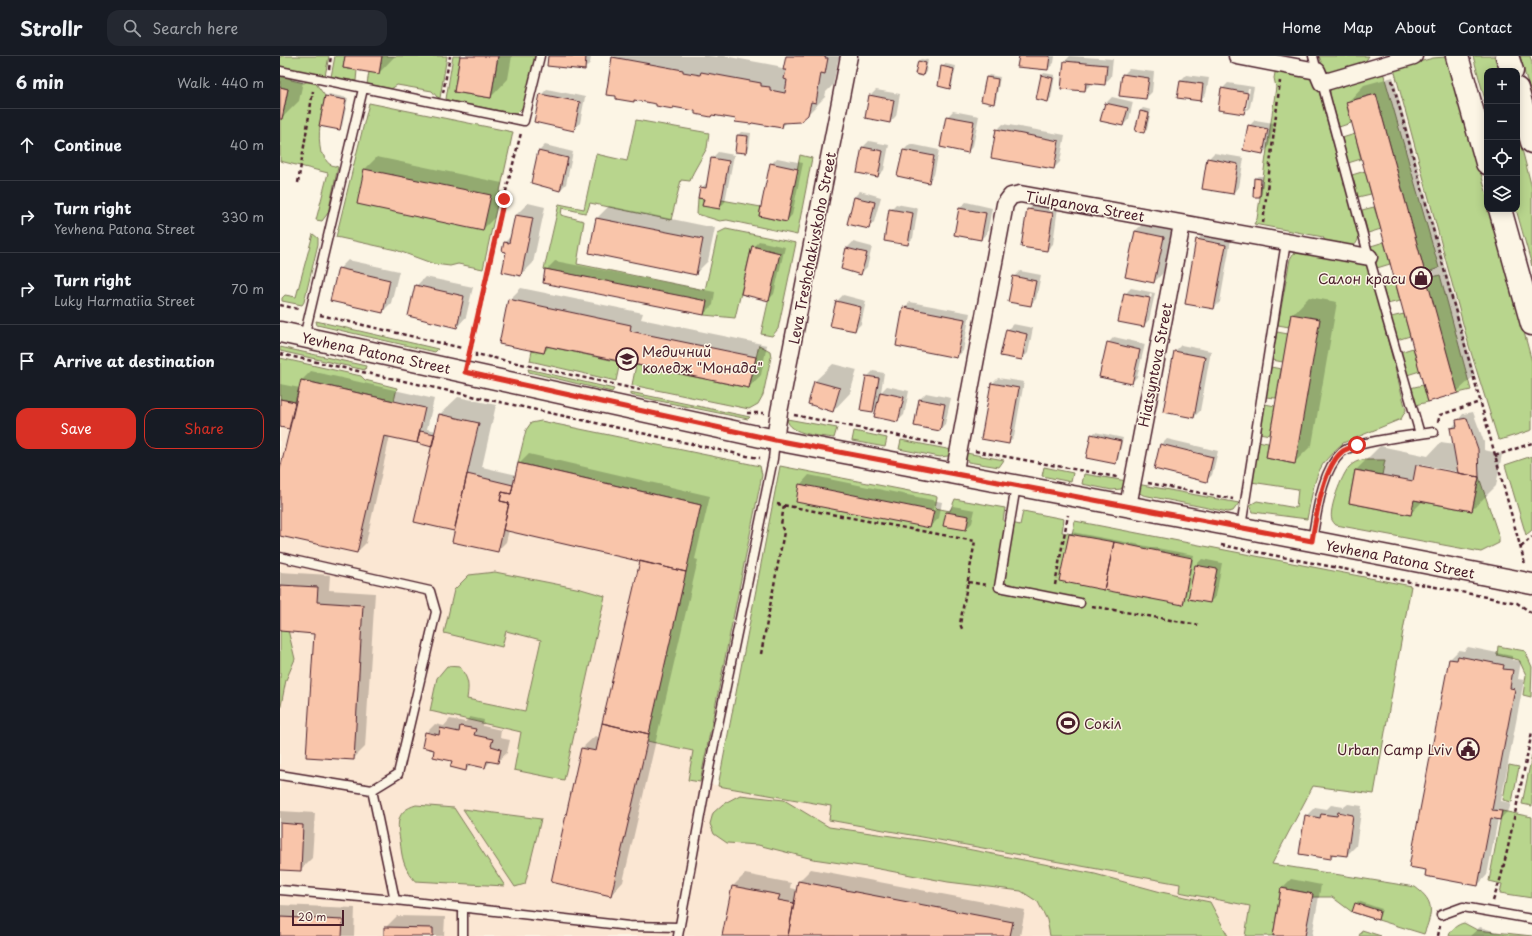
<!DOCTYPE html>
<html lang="en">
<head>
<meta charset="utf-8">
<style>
  body { margin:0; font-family:"Playpen Sans",sans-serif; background:#242831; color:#f1f3f6 }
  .controls { position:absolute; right:12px; top:12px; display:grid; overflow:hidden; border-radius:8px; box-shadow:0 2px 10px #0003 }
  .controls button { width:36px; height:36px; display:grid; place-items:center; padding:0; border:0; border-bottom:1px solid #363941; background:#171b24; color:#f1f3f6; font:20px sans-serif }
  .scale { position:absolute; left:12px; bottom:10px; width:52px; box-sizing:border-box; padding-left:4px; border:2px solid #4a1f2b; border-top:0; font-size:11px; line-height:14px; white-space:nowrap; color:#4a1f2b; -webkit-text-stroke:3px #fcf5e5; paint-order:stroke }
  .stop { position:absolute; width:12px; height:12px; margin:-9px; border:3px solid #d93025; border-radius:50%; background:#fff }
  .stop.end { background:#d93025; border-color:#fff; box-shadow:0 1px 4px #0008 }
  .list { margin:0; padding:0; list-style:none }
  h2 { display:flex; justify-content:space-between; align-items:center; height:52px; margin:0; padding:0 16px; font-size:17px }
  h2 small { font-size:13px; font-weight:400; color:#9ea1a6 }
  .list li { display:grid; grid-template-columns:26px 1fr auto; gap:12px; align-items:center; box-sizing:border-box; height:72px; padding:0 16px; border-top:1px solid #363941 }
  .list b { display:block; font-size:15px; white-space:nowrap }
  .list p { margin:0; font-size:13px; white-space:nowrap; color:#9ea1a6 }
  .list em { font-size:13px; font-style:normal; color:#9ea1a6 }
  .actions { display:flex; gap:8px; padding:12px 16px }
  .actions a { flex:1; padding:9px 0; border:1px solid #d93025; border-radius:12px; text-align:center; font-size:14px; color:#d93025 }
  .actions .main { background:#d93025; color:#fff }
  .icon { flex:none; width:22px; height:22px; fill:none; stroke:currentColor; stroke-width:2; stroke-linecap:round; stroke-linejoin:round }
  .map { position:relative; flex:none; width:1252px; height:880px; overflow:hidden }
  header { display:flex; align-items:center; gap:24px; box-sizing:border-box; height:56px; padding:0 20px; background:#171b24; border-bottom:1px solid #363941 }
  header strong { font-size:19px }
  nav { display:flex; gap:22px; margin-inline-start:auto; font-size:14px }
  .search { width:280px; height:36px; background:#242831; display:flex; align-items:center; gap:10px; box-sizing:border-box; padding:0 14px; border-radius:12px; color:#9ea1a6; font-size:15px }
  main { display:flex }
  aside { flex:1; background:#171b24 }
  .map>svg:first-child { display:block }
  .built { fill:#fbe7d3 }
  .green { fill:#b8d58d; stroke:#817a5c }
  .shadow { fill:#0003; fill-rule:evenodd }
  .building { fill:#f9c5aa; stroke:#4a1f2b }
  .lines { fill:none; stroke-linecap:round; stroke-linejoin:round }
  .service-casing { stroke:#4a1f2b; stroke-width:11 }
  .minor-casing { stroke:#4a1f2b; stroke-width:19 }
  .tertiary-casing { stroke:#4a1f2b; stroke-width:23 }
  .secondary-casing { stroke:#4a1f2b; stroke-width:25 }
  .path { stroke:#4a1f2b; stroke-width:2.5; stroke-dasharray:4 3; stroke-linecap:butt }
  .service { stroke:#fcf5e5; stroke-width:8 }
  .minor { stroke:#fcf5e5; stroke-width:16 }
  .tertiary { stroke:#fcf5e5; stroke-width:20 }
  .secondary { stroke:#fcf5e5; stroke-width:22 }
  .route { stroke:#d93025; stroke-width:5 }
  .labels { text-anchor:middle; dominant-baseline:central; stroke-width:3; stroke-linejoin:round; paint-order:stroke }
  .street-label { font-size:14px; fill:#4a1f2b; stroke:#fcf5e5 }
  .poi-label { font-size:14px; fill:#4a1f2b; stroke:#fcf5e5; text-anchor:end }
</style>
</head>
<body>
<header>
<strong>Strollr</strong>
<div class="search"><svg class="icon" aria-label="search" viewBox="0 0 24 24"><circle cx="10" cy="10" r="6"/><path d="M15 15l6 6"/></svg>Search here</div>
<nav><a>Home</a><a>Map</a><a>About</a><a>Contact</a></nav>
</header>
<main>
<aside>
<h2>6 min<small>Walk · 440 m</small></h2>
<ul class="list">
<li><svg class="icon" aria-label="ahead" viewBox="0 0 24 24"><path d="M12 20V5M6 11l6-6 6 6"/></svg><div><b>Continue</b></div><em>40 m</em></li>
<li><svg class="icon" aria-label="right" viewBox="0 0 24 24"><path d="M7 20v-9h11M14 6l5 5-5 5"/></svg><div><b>Turn right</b><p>Yevhena Patona Street</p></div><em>330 m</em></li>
<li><svg class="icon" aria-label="right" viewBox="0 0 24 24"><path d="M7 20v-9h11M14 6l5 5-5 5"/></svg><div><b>Turn right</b><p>Luky Harmatiia Street</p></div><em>70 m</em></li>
<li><svg class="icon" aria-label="arrive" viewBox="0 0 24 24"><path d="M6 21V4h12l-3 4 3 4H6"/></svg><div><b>Arrive at destination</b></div></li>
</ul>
<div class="actions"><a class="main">Save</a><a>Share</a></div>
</aside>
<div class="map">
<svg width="1252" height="880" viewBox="0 0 1252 880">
  <rect width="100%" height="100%" fill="#fcf5e5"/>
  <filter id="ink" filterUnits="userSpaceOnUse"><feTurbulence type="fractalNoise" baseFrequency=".025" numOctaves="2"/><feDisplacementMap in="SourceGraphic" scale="8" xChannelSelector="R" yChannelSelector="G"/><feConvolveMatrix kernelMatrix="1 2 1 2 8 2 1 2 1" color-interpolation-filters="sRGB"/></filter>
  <g filter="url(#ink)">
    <!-- built -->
    <path class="built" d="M21 324 145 352 140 375 155 378 159 358 199 367 187 418 233 429 238 407 421 449 367 685 413 695 408 724 551 750 549 764 900 828 899 836 970 850 965 880H0V343L15 346Z"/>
    <!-- green -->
    <path class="green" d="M0 0H49L45 20 0 11Z
      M55 0H65L63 12 77 14 76 25 51 21Z
      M102 0H167L160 42 157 41 152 35 117 29 111 33 87 28 89 16 99 17Z
      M173 0H180L174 36 211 42 218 0H256L244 50 236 58 170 45 166 43Z
      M1039 0H1089L1081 12 1053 18 1044 14Z
      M1193 0H1217L1222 15H1207V51Z
      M1240 0H1250L1252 7V43Z
      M1165 1 1169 6 1207 139V153H1211L1252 306V374L1220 384 1218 383 1189 290 1114 13 1153 2Z
      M996 12 1029 19 1038 32 1079 179C1078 186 1076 189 1069 193L1046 187 1043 181 974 168 977 163 996 31 994 22Z
      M1103 16 1159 212 1145 217 1096 38 1066 46 1071 67 1059 71 1050 39V35L1052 31Z
      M0 19 11 21V24L24 27 28 25H34L45 40C41 59 37 78 41 97L45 100C46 108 51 109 58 111L48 157 42 165 36 164 48 117 0 105V63H2L8 33 0 31Z
      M89 47 233 76 203 213 178 208 170 210 154 208 116 194 56 181Z
      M356 64 429 77 427 92 413 117 410 125 401 124 391 164 310 147 307 156 305 157 282 152 281 159 304 165 297 208 425 234 438 177 446 173 516 187 498 273 492 280 481 278 499 197 472 190 455 262 424 259 427 246 264 213 279 148 304 153 316 98 347 105Z
      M1237 74 1252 132V210L1236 153H1237Z
      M1075 78 1081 103 1068 107 1062 82Z
      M520 99 532 102 517 179 447 164 440 165 417 158 418 142 424 143 422 149 442 144 481 151 479 160 507 166Z
      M1085 115 1091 138 1078 141 1072 119Z
      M1094 151 1101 173 1088 177 1082 154Z
      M33 178 38 182V188L24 246 22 249 2 245V242L5 239 16 241Z
      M1104 186 1110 208 1097 212 1091 190Z
      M1018 195 1085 208 1089 212 1126 354 1121 363 1063 387C1056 393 1049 400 1043 408 1033 423 1031 446 1027 463L973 456 970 449 977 445 1016 452 1018 433 971 426 978 385 988 387 986 402 1014 408 1013 259 1010 262 1009 271 998 269 1010 203 1013 198Z
      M1160 219 1191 334 1178 337 1146 223Z
      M1114 221 1120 245 1107 248 1101 225Z
      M1124 258 1130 280 1117 284 1111 261Z
      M36 265 158 293 155 296 37 269Z
      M997 276 1008 278 1003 306 992 304Z
      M479 289 490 295 491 301 483 339 478 348 469 353 352 329 356 309 469 332Z
      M266 290 340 306 336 325 250 305 252 295 264 297Z
      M0 291 86 310 85 314 0 295Z
      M1133 292 1140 315 1127 319 1120 296Z
      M0 302 81 320 85 324 117 332 114 345 21 324 15 346 0 343Z
      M991 311 1001 313 996 342 986 341Z
      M248 313 334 333 332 336 249 316Z
      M1143 329 1148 346 1135 349 1130 332Z
      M350 336 470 361 468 363 350 339Z
      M985 348 995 350 990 379 979 377Z
      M507 363 557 372 554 382C542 380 509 379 507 363Z
      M261 365 480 410 482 419 420 726 408 724 413 695 367 685 421 449 238 407 246 374 251 367Z
      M574 375 607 382 605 391 572 385Z
      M621 384 672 394 668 400 660 401 619 393Z
      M686 397 724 404 719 411 688 406 685 401Z
      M1252 400V474L1246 479 1225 409Z
      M1082 404H1105L1102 419 1075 414 1069 447 1130 459 1134 444 1192 455 1199 421 1219 481V487L1201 496 1056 469C1055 469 1052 464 1052 464 1048 454 1062 419 1069 411 1073 407 1077 405 1082 404Z
      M500 410 655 440 657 441 655 452 670 455 675 443 725 452 723 465 740 469 743 455 784 463 782 476 792 478 795 465 1131 530 1094 738 1033 730 992 808 1135 831C1156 846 1152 857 1144 878L1072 856 1052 841H1032V838L1001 832 993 880H965L970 850 899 836 900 828 549 764 551 750 438 730Z
      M764 411 793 417 791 426 762 420Z
      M804 418 847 425 841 433 832 434 802 428Z
      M857 428 959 447 953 455 948 456 863 439 858 436Z
      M215 516 301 533 325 540 284 724 234 714 241 676 150 655 157 622 167 610 180 611C189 624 189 628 187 643L245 655 261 584 226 575 222 591 164 577 174 534 189 519Z
      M0 573 8 574 15 603 6 624 0 655Z
      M1218 590 1245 595 1252 611 1251 641 1243 639 1246 619 1239 604 1217 599Z
      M1252 699V750L1242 748Z
      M1229 709 1239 711 1232 746 1223 744Z
      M460 739 504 744 549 771 646 785 815 818 881 836 930 846 948 880H770L767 864 758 846 741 835 668 826 594 812 533 803 478 789 447 787 434 778 430 768 433 757 443 748Z
      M136 749 174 752 225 830 135 825C123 811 122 802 120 784 117 767 116 755 136 749Z
      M183 753 261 763 245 828 235 831Z
      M1222 755 1252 761V842L1220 837 1222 828 1209 825Z
      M1184 867 1197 874 1252 880H1169C1170 874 1178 868 1184 867Z
      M1082 874 1101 880H1079Z"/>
    <!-- shadow -->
    <path class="shadow" d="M66 0H115L99 17Z
      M181 0H232L228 23 211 41Z
      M269 0H311L310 7 304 13Z
      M335 0H428L437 1 438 0H444L498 10V12L505 14 507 0H562L558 4 553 29 546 36 545 41 527 59 507 66 502 71 433 58 431 60 417 54 394 50 393 52 377 47 356 43 354 45 333 2Z
      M740 0H775L774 7 768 13Z
      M790 0 833 3 831 21 825 27 811 26V28L805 34 785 5Z
      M641 3 648 4 646 16 643 19 638 5Z
      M665 8 676 10 672 29 669 31 662 11Z
      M0 11 25 16 19 45 2 62H0Z
      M849 13 874 16 872 36 866 42 843 19Z
      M764 17 775 19 771 42 768 45 762 20Z
      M709 19 720 21 716 44 713 47 707 21Z
      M906 19 929 22 926 38 920 44 898 41 900 25Z
      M1113 21 1195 319 1177 336 1067 47 1084 29Z
      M948 27 974 31 970 51 964 57 942 33ZM968 32H970L967 52H965Z
      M267 33 305 41 300 67 294 73 261 39Z
      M596 34 620 38 616 60 610 66 590 40Z
      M49 38 68 42 62 70 59 73 46 41Z
      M832 41 853 46 849 63 843 69 822 64 826 47Z
      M863 52 871 54 867 74 864 76 860 55Z
      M673 55 699 60 693 90 687 96 667 61Z
      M975 64 994 67 989 91 983 97 969 70Z
      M723 68 785 79 780 106 774 112 717 74Z
      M461 76 471 77 469 93 466 96 456 95 458 79Z
      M589 85 609 89 604 114 598 120 583 91Z
      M630 88 659 94 654 119 648 125 624 94Z
      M265 89 293 96 286 128 280 134 259 95Z
      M438 96 454 99 445 146 439 152 425 142 421 132 428 126 432 102Z
      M934 97 964 102 959 131 953 137 928 103Z
      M97 101 222 127 215 161 203 173 78 147 85 113Z
      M497 102 523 107 512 159 506 165 491 108Z
      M978 120H983L982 138 980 140 975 122Z
      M580 135 601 141 594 166 588 172 574 141Z
      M686 146 712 152 707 177 701 183 680 152Z
      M248 147 265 151 253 207 241 219 227 195 225 186 231 180 236 159Z
      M616 148 638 152 633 182 627 188 610 154Z
      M754 148 778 151 773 188 767 194 748 154Z
      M329 150 435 172 428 205 416 217 310 196 317 162Z
      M865 166 893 172 883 217 874 226 855 175Z
      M923 178 951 183 940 246 934 252 917 184Z
      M479 185 505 191 494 238 488 244 473 191Z
      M573 186 592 191 587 211 581 217 562 212 567 192Z
      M68 204 119 215 111 247 102 256 59 213Z
      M275 205 435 236 433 249 424 258 266 214Z
      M740 215 761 219 756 243 750 249 734 221Z
      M145 221 193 231 186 261 177 271 136 230Z
      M241 232 363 257 361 263 487 289 481 319 469 331 270 290 264 296 229 244Z
      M851 232 875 237 869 264 863 270 845 238ZM870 237 872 238 866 265H864Z
      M563 239 586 245 581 268 575 274 557 245Z
      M1029 241 1057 246 1032 389 1014 407 1012 259Z
      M630 246 690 257 683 295 677 301 624 252Z
      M733 268 753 272 748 297 742 303 727 274Z
      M834 281 865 288 857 321 851 327 828 287Z
      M901 289 931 295 920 355 914 361 895 295Z
      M553 308 577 314 570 337 553 355 529 348 535 325Z
      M31 315 154 343 147 373 156 375 160 358 178 341 216 349 202 411 237 419 239 408 249 398 430 440 415 503 418 504 343 826 331 839 302 692 315 680 320 682 361 504 229 474 226 486 217 495 176 472 174 474 153 390 110 380 86 487 77 496 0 479V419L11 370 9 372 0 370V328L20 332 21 325Z
      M593 315 604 317 601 336 607 330 629 335 624 359 618 365 598 349 593 355 587 321Z
      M718 322 744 326 734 381 728 387 712 328Z
      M646 337 671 342 665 368 659 374 635 369 640 343Z
      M1193 356 1204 386V394L1222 398 1216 430 1192 454 1143 445 1130 458 1070 446 1076 414 1100 390 1148 400 1161 386 1174 388 1171 373 1183 358ZM1142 409 1179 416V419L1142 411Z
      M815 376 843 382 838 404 835 407 812 379Z
      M887 383 938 395 932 419 926 425 881 389Z
      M529 419 662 446 659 462 650 471 520 429ZM654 449 655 450 653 462H651Z
      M673 450 695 454 692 467 686 473 667 456Z
      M792 476 914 499 905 545 903 548 789 478Z
      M922 503 942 507 936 540 930 546 909 542 916 509Z
      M0 516 50 519 49 534 95 537 85 691 73 703 35 577 0 574Z
      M1188 591 1232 600V604L1241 605 1238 623 1244 624 1221 745 1231 747 1229 754 1220 763H1218L1207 819 1198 829 1147 813 1131 810 1170 603 1179 594 1184 595Z
      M190 661 204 664 203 670 221 674 220 682 230 684 227 697 217 706 211 705 205 711 191 708 186 714 155 693 146 677 155 668 164 670 170 663 185 666Z
      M1068 748 1082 750 1076 790 1067 799 1055 797 1050 802 1026 760 1035 751 1047 753 1051 749 1064 751Z
      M0 755 35 757 32 802 20 814 0 813Z
      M531 813 745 854 740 880H443L453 830 465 818 511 827 510 832 518 834 519 825Z
      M1011 823 1041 829 1032 880H994L1002 832Z
      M1078 845 1102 853 1100 860 1097 863 1076 848Z
      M0 849 75 852 74 880H0Z
      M117 860 165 861 164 880H105V872Z
      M1200 871 1230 880H1190Z"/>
    <!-- building -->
    <path class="building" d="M65 0H102L99 18 63 12Z
      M180 0H218L211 42 174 36Z
      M268 0H306L305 14 267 10Z
      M506 0H545V2H548L545 18 541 17 536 47 531 46 528 59 520 66 503 67 502 72 472 67 471 68 455 66 456 63 432 59 431 61 415 58V55L393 51V53L376 50V48L354 44V46L336 43V40L326 39 332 1 403 14V16L420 19 421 16 481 27V30L490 31V34L505 37 507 24 504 23 506 14H503Z
      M739 0H770L768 14 737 11Z
      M638 5 646 7 643 20 635 18Z
      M784 5 827 9 825 29 806 27 805 35 781 33Z
      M661 10 674 13 670 33 658 30Z
      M842 18 869 22 866 43 839 40Z
      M761 19 773 22 768 46 756 43Z
      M706 21 718 23 714 48 701 45Z
      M900 25 923 28 921 45 897 42Z
      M0 31 8 33 2 63H0Z
      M941 32 968 37 964 58 938 54Z
      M260 38 300 46 294 75 254 66Z
      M1096 38 1178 337 1148 346 1066 46Z
      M589 39 614 44 610 67 585 62Z
      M45 40 66 44 60 74 39 70Z
      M825 47 848 52 843 70 820 65Z
      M860 55 869 57 864 77 855 75Z
      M666 60 694 65 688 97 660 91Z
      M968 69 988 73 983 98 963 94Z
      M716 73 779 85 774 113 711 102Z
      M457 79 468 80 466 97 455 96Z
      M582 91 603 95 598 121 577 117Z
      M623 94 654 100 649 127 617 120Z
      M258 95 288 102 280 135 251 127Z
      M431 102 449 105 440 153 422 150 424 143 418 142 420 131 426 132Z
      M927 102 958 108 953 138 922 133Z
      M490 107 518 113 507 166 479 160Z
      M84 113 211 139 203 175 77 148Z
      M974 122 981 123 980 141H973Z
      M574 141 595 146 589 173 567 168Z
      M679 152 706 157 701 184 674 179Z
      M609 153 633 157 628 189 604 185Z
      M747 153 773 157 767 195 741 191Z
      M235 159 253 162 241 220 222 216 226 196 222 195 224 186 229 187Z
      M316 162 423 183 416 219 309 197Z
      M855 175 884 181 874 227 845 221Z
      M916 183 946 189 934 253 905 248Z
      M472 190 500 197 489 245 461 238Z
      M566 192 587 197 581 219 561 213Z
      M58 212 110 224 103 257 50 245Z
      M265 213 427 245 424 259 263 227Z
      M733 220 756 225 751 250 728 246Z
      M135 229 184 240 177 272 128 260Z
      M844 237 870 242 864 271 838 266Z
      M228 243 351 269 350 275 476 301 469 332 266 290 264 297 219 288Z
      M556 245 581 251 575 275 550 270Z
      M623 251 685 263 677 302 616 290Z
      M1011 258 1040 263 1015 408 986 402Z
      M726 273 747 278 742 304 720 300Z
      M827 286 860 294 852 328 819 321Z
      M894 295 925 301 914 362 883 356Z
      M586 320 599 322 593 356 580 354Z
      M21 324 145 352 137 387 104 380 77 497 0 480V414Z
      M534 325 560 332 553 356 528 348Z
      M711 327 739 332 729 388 701 383Z
      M600 336 624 341 618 366 594 361Z
      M0 343 15 346 9 373 0 371Z
      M639 343 665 348 660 375 634 370Z
      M159 358 199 367 174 475 134 466Z
      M1187 362 1198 393 1199 421 1178 417 1170 372 1177 371 1176 364Z
      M140 375 155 378 152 391 137 387Z
      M811 378 841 385 836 408 806 402Z
      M880 388 933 401 927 426 874 413Z
      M238 407 421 449 406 516 223 474 229 447 220 445 222 436 231 438Z
      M1136 409 1199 421 1192 455 1134 444 1131 459 1069 447 1075 414 1133 425Z
      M187 418 233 429 231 438 222 436 220 445 229 447 218 496 172 486Z
      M519 428 654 455 650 472 516 446Z
      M666 456 689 460 686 474 663 470Z
      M789 478 834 486 824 534 779 525Z
      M834 486 912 502 903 549 824 534Z
      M360 505 406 516 369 678 322 667Z
      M915 509 937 513 930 547 908 543Z
      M0 529 38 531 37 546 83 549 74 704 26 701 34 578 0 575Z
      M1178 600 1224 609 1223 613 1233 614 1230 632 1235 633 1212 754 1222 755 1220 764 1211 762 1198 830 1145 820 1146 814 1129 811 1169 603 1177 604Z
      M322 667 369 678 331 840 271 826 301 692 316 695Z
      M180 670 196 673 194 679 213 683 211 690 221 693 218 707 207 705 205 712 187 708 186 715 170 711 172 705 153 701 154 694 142 691 145 676 159 679 160 672 179 676Z
      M1058 756 1073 759 1067 800 1051 798V803L1019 798 1025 759 1040 762 1041 758 1057 760Z
      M0 767 23 769 21 815 0 814Z
      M518 825 733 866 730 880H508Z
      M452 830 500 839 498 844 514 847 508 880H442Z
      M1001 832 1033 838 1025 880H993Z
      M1075 847 1100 855 1098 864 1072 856Z
      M0 861 63 864 62 880H0Z
      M104 871 153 872V880H104Z"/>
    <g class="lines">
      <!-- service casing -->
      <g class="service-casing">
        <path id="service" d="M1033 0 1037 15
          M0 15 244 65 260 0
          M1042 27 1089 201 1140 378
          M24 281 83 33
          M736 430 719 531 800 547
          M961 471 1006 186
          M1032 484C1037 458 1041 415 1062 396 1075 385 1135 379 1154 376
          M0 501 150 535 156 556 118 718 92 734
          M0 719 92 734 115 844 349 870 399 871
          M0 834 115 844
          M1161 859 1183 851 1252 863
          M183 880V852
          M398 880 426 727 493 403 495 384"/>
      </g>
      <!-- minor casing -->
      <g class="minor-casing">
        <path id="minor" d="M957 0 1037 15 1042 27 1134 0
          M495 384 499 356 569 0
          M674 419 725 148 731 140 740 138 1089 201
          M848 450 902 168"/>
      </g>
      <!-- tertiary casing -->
      <g class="tertiary-casing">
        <path id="tertiary" d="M0 276 495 384 1032 485 1252 528"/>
      </g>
      <!-- secondary casing -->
      <g class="secondary-casing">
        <path id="secondary" d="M1177 0 1207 107
          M1227 0 1232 15
          M1237 33 1252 86
          M1220 153 1252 268"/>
      </g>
      <!-- path -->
      <path class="path" d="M49 13 51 0
        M1112 24 1245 508
        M163 37 170 0
        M18 127 33 35
        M983 167 1000 25
        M0 249 18 253
        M40 259 182 292
        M0 298 467 400 480 402
        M189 300 224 143 241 77
        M196 301V298L360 334
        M467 357H484
        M514 359 664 389
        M1158 366 1160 359 1200 346
        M695 395 837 421
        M1215 400 1252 387
        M868 427 953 443
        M497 448 695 485 680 568 683 575
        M941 489 1237 547 1252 557
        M1241 491 1252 481
        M688 526 707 529
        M775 529 788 459
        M812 550 918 569
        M481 598 504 476 501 469 504 449
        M1213 845 1221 821 1228 791 1252 676
        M1158 880 1160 870"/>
      <!-- service -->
      <use href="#service" class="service"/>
      <!-- minor -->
      <use href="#minor" class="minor"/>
      <!-- tertiary -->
      <use href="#tertiary" class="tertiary"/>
      <!-- secondary -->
      <use href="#secondary" class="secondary"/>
    </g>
  </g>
  <g class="lines" filter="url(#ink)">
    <!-- route -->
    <path class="route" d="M224 143 185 316 495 384 1032 485C1036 461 1043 410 1063 395 1067 392 1073 391 1077 389"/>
  </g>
  <!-- icons -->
  <defs>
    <g id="shop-ring" transform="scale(1.15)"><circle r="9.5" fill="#fcf5e5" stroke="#4a1f2b" stroke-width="1.5"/><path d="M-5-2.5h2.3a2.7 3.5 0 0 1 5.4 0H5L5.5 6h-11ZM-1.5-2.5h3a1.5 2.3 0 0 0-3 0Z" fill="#4a1f2b"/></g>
    <g id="university-ring" transform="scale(1.15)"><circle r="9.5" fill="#fcf5e5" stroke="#4a1f2b" stroke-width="1.5"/><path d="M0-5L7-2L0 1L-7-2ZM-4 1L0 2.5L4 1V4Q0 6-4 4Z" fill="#4a1f2b"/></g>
    <g id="stadium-ring" transform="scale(1.15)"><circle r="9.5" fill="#fcf5e5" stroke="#4a1f2b" stroke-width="1.5"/><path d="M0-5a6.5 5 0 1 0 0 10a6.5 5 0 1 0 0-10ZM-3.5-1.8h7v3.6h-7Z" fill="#4a1f2b"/></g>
    <g id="civic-ring" transform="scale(1.15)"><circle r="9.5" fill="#fcf5e5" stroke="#4a1f2b" stroke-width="1.5"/><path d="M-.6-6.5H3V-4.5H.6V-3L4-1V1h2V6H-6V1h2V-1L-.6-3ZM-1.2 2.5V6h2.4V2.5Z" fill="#4a1f2b"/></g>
  </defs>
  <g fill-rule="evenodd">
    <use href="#shop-ring" x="1141" y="222"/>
    <use href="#university-ring" x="347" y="303"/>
    <use href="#stadium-ring" x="788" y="667"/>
    <use href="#civic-ring" x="1188" y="693"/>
  </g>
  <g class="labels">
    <!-- street labels -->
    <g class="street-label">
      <text transform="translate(805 150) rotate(10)">Tiulpanova Street</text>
      <text transform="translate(532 192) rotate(-79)">Leva Treshchakivskoho Street</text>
      <text transform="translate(96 297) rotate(12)">Yevhena Patona Street</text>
      <text transform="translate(875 309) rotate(-79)">Hiatsyntova Street</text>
      <text transform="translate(1120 503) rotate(11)">Yevhena Patona Street</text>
    </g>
    <!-- poi labels -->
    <g class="poi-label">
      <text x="1126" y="222">Салон краси</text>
      <text x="362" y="295" text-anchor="start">Медичний<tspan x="362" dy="16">коледж "Монада"</tspan></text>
      <text x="804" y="667" text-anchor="start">Сокіл</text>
      <text x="1172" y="693">Urban Camp Lviv</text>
    </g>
  </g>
</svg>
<div class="controls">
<button>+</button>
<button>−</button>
<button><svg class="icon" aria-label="locate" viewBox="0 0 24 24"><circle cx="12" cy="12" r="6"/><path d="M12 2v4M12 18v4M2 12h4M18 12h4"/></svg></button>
<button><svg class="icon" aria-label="layers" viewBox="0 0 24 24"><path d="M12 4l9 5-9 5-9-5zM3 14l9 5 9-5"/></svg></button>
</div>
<div class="scale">20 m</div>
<div class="stop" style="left:1077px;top:389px"></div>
<div class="stop end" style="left:224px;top:143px"></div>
</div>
</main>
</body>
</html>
